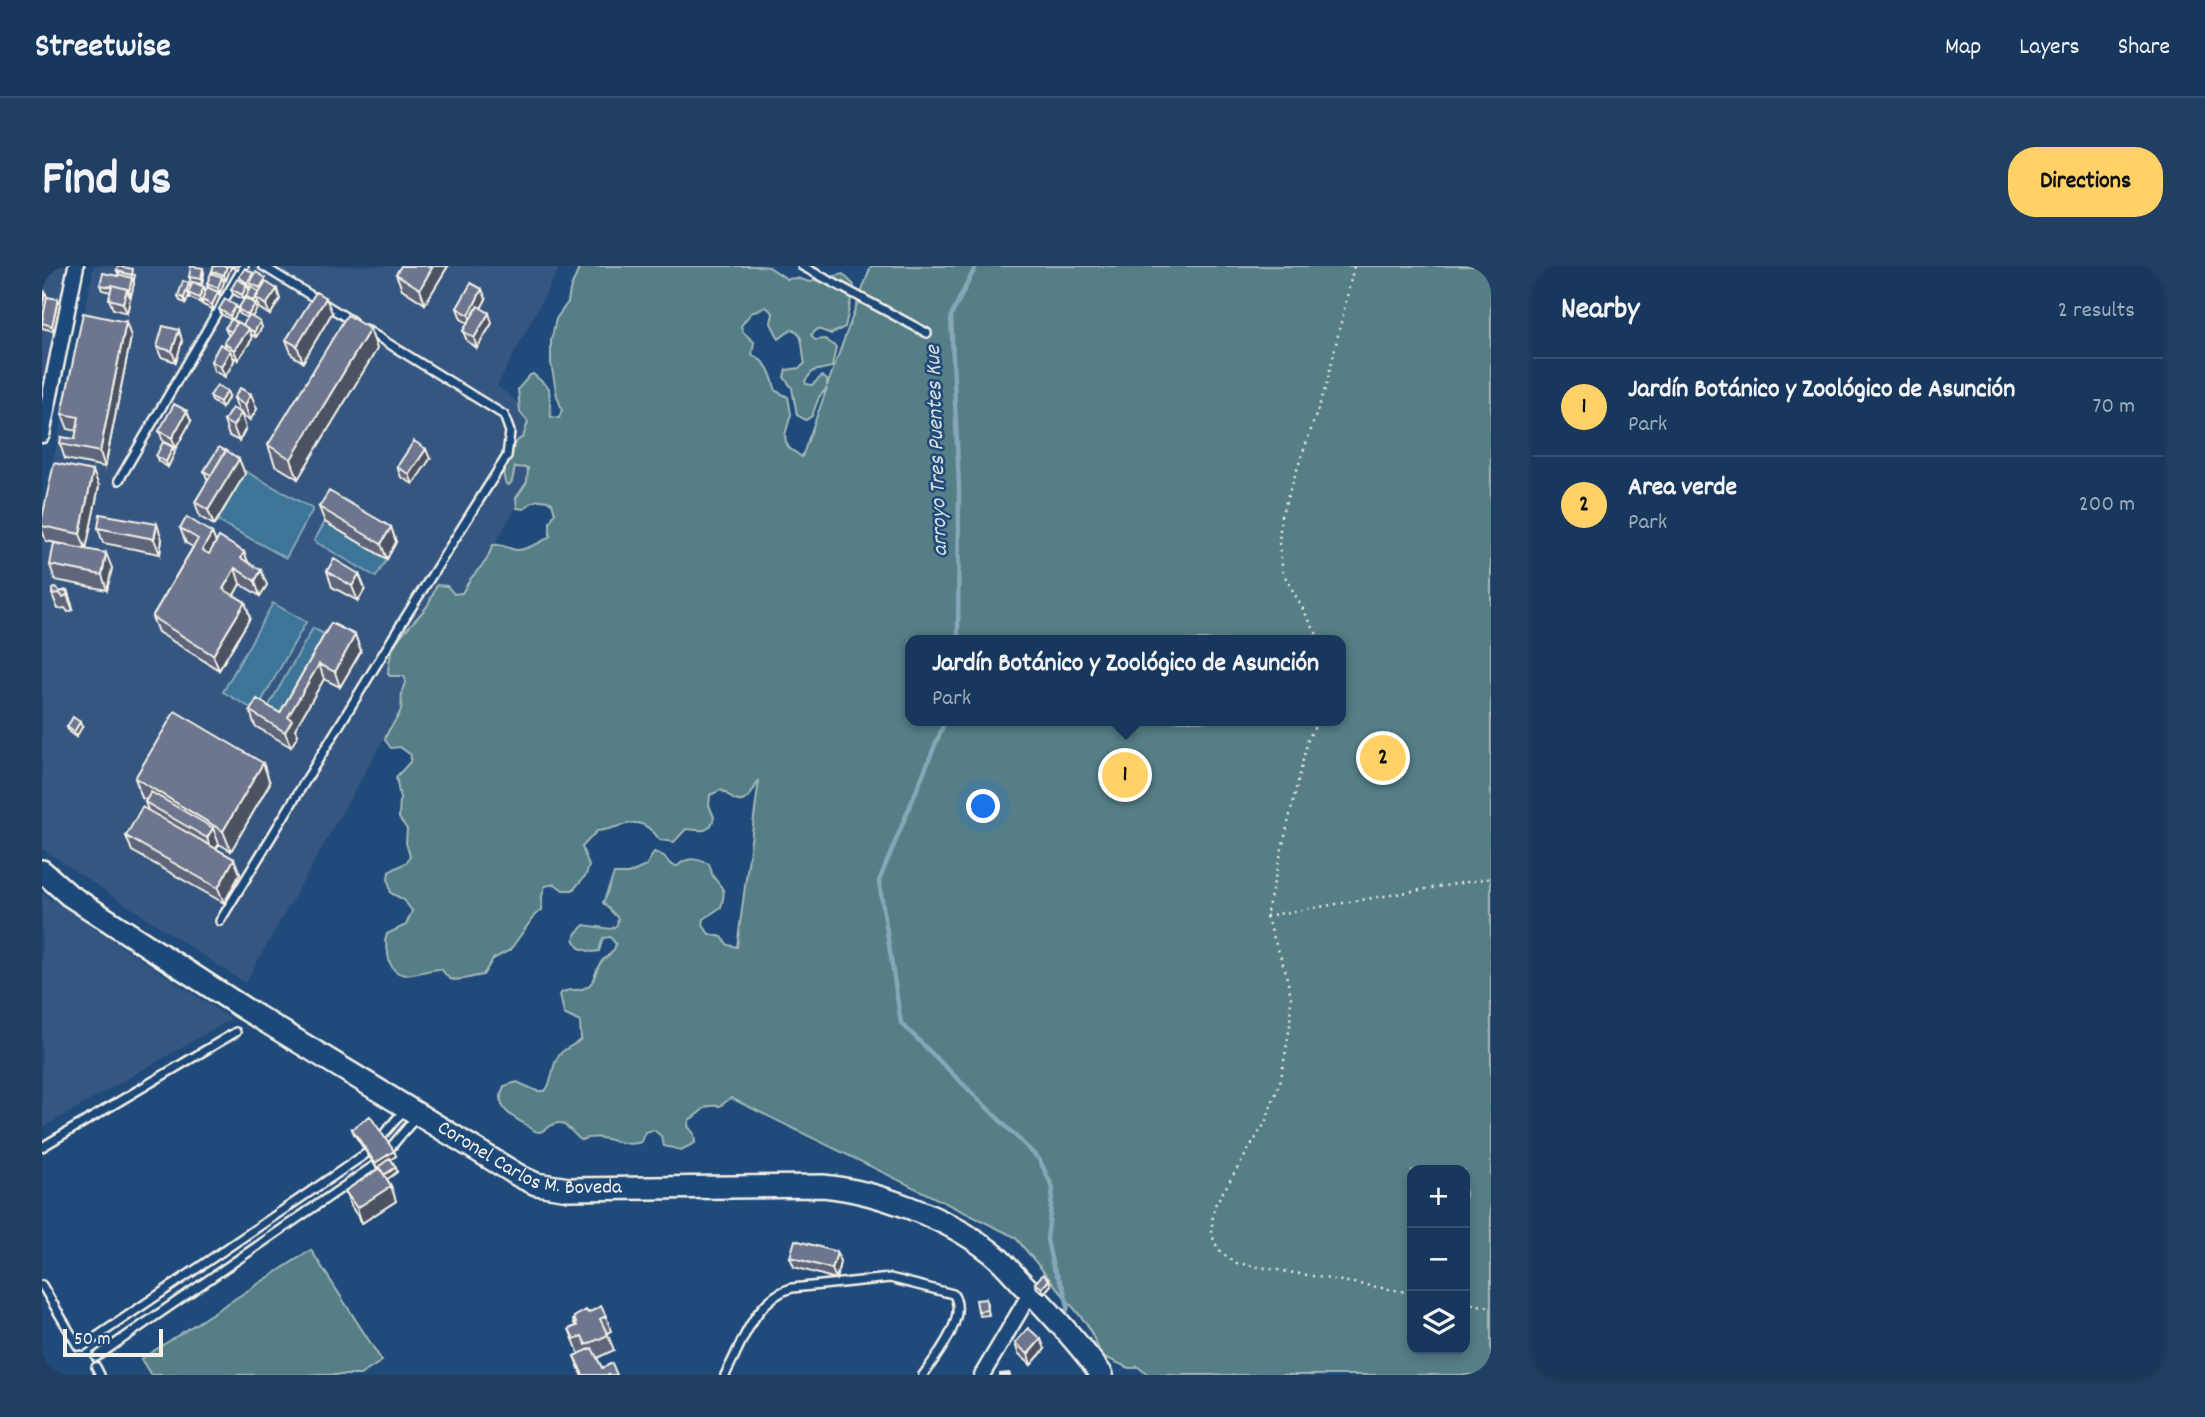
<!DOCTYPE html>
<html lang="en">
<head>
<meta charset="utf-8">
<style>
  body { margin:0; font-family:Dekko,sans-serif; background:#203f62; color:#f1f3f6 }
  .controls { position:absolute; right:21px; bottom:21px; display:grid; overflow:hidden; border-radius:14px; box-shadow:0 4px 10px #0003 }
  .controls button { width:63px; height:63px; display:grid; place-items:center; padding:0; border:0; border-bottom:2px solid #365272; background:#17385c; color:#f1f3f6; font:35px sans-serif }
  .scale { position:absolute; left:21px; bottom:18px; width:100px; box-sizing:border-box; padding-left:7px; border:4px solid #f4f1e8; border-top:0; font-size:19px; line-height:24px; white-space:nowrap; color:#f4f1e8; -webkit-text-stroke:5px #1f4a7a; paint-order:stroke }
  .you { position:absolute; left:942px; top:541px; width:24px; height:24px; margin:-18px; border:5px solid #fff; border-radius:50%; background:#1a73e8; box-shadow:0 0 0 10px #1a73e833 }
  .badge { display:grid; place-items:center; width:46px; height:46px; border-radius:50%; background:#ffd166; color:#111; font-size:23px; font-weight:700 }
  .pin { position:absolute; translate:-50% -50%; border:4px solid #fff; box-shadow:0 2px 7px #0006 }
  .popup { position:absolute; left:863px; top:369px; width:441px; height:91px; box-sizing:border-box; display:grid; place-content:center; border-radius:14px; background:#17385c; filter:drop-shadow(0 2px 5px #0005); font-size:23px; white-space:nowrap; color:#9eacbb }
  .popup b { font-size:26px; color:#f1f3f6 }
  .popup::after { content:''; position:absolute; left:50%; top:100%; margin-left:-14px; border:14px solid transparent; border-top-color:#17385c }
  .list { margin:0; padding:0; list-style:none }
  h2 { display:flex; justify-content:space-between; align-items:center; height:91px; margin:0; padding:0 28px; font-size:30px }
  h2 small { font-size:23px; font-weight:400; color:#9eacbb }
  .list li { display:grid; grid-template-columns:46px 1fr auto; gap:21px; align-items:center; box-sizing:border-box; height:98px; padding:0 28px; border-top:2px solid #365272 }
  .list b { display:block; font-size:26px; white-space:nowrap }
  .list p { margin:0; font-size:23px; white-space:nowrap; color:#9eacbb }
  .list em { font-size:23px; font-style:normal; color:#9eacbb }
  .icon { flex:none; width:38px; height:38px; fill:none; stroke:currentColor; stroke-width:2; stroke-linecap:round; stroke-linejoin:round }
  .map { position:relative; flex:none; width:1449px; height:1109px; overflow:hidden; border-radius:28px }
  header { display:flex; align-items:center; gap:42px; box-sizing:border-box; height:98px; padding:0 35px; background:#17385c; border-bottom:2px solid #365272 }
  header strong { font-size:33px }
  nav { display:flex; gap:38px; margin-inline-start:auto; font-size:24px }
  .intro { display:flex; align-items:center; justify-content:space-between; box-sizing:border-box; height:168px; padding:0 42px }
  h1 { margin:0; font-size:49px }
  .button { padding:18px 32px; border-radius:28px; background:#ffd166; color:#111; font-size:24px; font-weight:700 }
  main { display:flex; gap:42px; padding:0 42px }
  aside { flex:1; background:#17385c; border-radius:28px; box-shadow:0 4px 10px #0003 }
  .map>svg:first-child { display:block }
  .built { fill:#365780 }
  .green { fill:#557e86; stroke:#a4b8b7; stroke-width:2; fill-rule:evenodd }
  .water { fill:#3d7598; stroke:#86a7b8; stroke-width:2 }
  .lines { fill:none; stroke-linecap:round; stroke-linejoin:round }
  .stream { stroke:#86a7b8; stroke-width:4.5 }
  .lane-casing { stroke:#f4f1e8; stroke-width:12 }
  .street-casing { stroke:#f4f1e8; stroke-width:19 }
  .secondary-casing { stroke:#f4f1e8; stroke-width:26 }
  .path { stroke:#f4f1e8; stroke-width:2.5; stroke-dasharray:2 5; stroke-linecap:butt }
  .lane { stroke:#1f4a7a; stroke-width:7 }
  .street { stroke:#1f4a7a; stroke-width:14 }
  .secondary { stroke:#1f4a7a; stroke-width:21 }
  .wall { fill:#5e657a; stroke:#f4f1e8; stroke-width:2 }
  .shaded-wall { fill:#4c5363; stroke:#f4f1e8; stroke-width:2 }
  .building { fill:#6d768e; stroke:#f4f1e8; stroke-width:2 }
  .labels { text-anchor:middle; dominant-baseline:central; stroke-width:5; stroke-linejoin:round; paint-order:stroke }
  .street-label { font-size:21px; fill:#f4f1e8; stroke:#1f4a7a }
  .water-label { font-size:23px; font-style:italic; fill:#d9dedc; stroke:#1f4a7a }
</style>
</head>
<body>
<header>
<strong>Streetwise</strong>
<nav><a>Map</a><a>Layers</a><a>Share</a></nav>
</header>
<div class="intro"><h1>Find us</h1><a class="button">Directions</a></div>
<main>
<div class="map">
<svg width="1449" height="1109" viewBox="0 0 1449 1109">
  <rect width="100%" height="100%" fill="#1f4a7a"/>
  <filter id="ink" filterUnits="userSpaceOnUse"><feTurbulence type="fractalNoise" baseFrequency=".0143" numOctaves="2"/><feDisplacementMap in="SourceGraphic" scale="14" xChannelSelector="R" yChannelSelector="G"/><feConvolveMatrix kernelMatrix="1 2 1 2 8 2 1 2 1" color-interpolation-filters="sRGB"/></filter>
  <g filter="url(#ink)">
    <!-- built -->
    <path class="built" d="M0 0H25L0 129Z
      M52 0H518L455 120 516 167 203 717 0 583V248Z
      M0 627 189 753 0 862Z"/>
    <!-- green -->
    <path class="green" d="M538 0H716L727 1 745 13 755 12 768 16 801 8 812 19 803 61 789 68 776 63 769 69 773 74 783 73 794 81 790 101 771 105 763 115 764 118 770 119 780 110 785 114V120L829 0H1449V1109H1106L1095 1100 1094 1102H1087L1060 1090 1045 1058 973 971 689 832 678 840C659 838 662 846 647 854L646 860 652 868 653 877 639 884 622 880 619 870 612 864 603 866 599 876C579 883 560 865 539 874 533 870 524 857 518 857 510 856 504 865 497 866 491 866 488 861 483 858 468 850 452 841 462 820L475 816 495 825H503C513 814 508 798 519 787 525 781 533 779 539 773L538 756 522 748 518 728C527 721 532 726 540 723 555 719 551 705 560 695 566 689 572 687 574 678L568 671 561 672 557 685 550 686 537 682 532 673 534 667 542 659 569 663 575 659 576 652 561 637 572 608H586L604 600 612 586 622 590C626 596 628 600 636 600 645 590 656 593 667 598 669 602 669 606 671 610 680 624 685 620 679 641L662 653 661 659 667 668 680 671 686 679 695 681 717 514C712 521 707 540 693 534 688 532 684 526 679 524L668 529 667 539 672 551C668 570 657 563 644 563L632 576 618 574C595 543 583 563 555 565L540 581 547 600 544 609 531 624H521L513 618 503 620 500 630V644L493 649 468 684 451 693 441 709C432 710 412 717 407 712 404 710 402 706 399 703 382 702 357 720 348 697 345 690 347 682 343 675L345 668 364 659 370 645 362 634 349 627 346 613 347 606 365 596 368 590 364 577 365 563 357 552 358 532 354 511 368 496 369 489 358 481 349 482 343 474C345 462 356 455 359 443 361 432 357 427 364 416L362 410H348L346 408C347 374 363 367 383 343 389 336 391 327 395 319L405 320 412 328 420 327 429 312 444 295 451 279C461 277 465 283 474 284 481 285 503 275 508 270V256L513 247 510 237C498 231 491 234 482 243L475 242 474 232 485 216 486 202 473 201 470 215 467 219 464 218C457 204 468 177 481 171L486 156 478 146 476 123 488 109 491 108 507 122 509 151 517 152 520 144 515 130 509 97V75L514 53 526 36 528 24ZM724 41 731 47 729 57 737 73 750 63C764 69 759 85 763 97L758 102 744 104 742 111 750 122 755 149 764 154 770 150 777 131 785 122 760 191 747 182 744 176 743 169 749 148 746 131 734 125C729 109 727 96 710 89L712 76 701 66 699 60 709 47ZM868 374H1298V455H868ZM1370 904H1423V1083H1370Z
      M269 984 340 1095 318 1109H109L99 1093Z"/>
    <!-- water -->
    <path class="water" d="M203 205 271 243 244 292 176 255Z
      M283 256 345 293 334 311 272 275Z
      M231 337 264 356 214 445 181 426Z
      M271 362 293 374 244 460 222 448Z"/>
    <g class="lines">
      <!-- stream -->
      <path class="stream" d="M916 374 917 222 909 50 934 0
        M903 455 837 615 859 757 997 893 1011 922 1005 974 1011 1001 1021 1021 1026 1040 1022 1053"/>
      <!-- lane casing -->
      <g class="lane-casing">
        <path id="lane" d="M221 0 310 55
          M760 0 885 67
          M77 214 202 0
          M178 655 361 355 465 190 468 166 462 149 323 63
          M340 870 364 842
          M0 881 194 766
          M348 882 376 849
          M0 1019 36 1080
          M41 1080 325 887
          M54 1091 333 899
          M54 1101 58 1109
          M683 1109C700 1078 713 1032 750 1022L848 1012 911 1028C927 1050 894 1091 881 1109"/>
      </g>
      <!-- street casing -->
      <g class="street-casing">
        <path id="street" d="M0 169 34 0
          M940 1109 989 1026"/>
      </g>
      <!-- secondary casing -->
      <g class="secondary-casing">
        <g id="secondary">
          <path id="s1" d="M0 605 27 629 203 743 479 911 494 918 527 923 781 920C834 925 906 952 949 986 960 994 969 1006 979 1016 1008 1046 1036 1076 1060 1109"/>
        </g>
      </g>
      <!-- path -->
      <path class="path" d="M1278 374 1241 307 1237 277 1239 250 1285 117 1312 0
        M1276 455 1266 473 1224 650 1243 703 1249 731 1248 760 1239 813 1223 857 1173 939C1167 968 1168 981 1194 997L1370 1027
        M1224 650 1449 612
        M1423 1037 1449 1041"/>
      <!-- lane -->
      <use href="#lane" class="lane"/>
      <!-- street -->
      <use href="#street" class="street"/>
      <!-- secondary -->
      <use href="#secondary" class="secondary"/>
    </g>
    <!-- wall -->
    <path class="wall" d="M172 0H197L196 4 189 1 184 14 181 13 182 16 178 27 176 26 178 31 172 44 161 39 160 35 159 37 148 32 147 29 144 37 138 35 136 30 147 17 149 21 163 25 167 22 165 18 171 8 170 5Z
      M406 0 383 38 360 23 354 8Z
      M75 5 93 9 92 14 90 13 92 17 89 30H87L88 33 85 47 71 43 67 33 69 26 60 24 58 19 76 10 77 8Z
      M162 7 160 18 149 16 147 11Z
      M212 10 226 17 238 33 228 49 217 42 215 36 213 39 215 43 210 51 220 61 214 71 208 68 210 73 196 94 190 90 192 95 183 111 172 105 169 95 184 82 182 76 187 69 185 67 183 62 189 54 179 48 177 43 194 40 196 45 191 54 201 59 205 52 198 48 196 43 202 34 191 28 189 23 198 15 197 11Z
      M0 25 3 26 5 31 18 38 12 65 0 62Z
      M444 33 439 42 450 57 435 82 425 75 421 65 426 57 419 53 415 42Z
      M290 47 261 96 250 89 244 74Z
      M84 56 89 71 63 201 23 193 18 178 33 173 35 165 26 163 20 148Z
      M328 63 335 83 256 213 233 199 226 179Z
      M137 64 140 75 134 96 119 91 115 81Z
      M168 130H187L180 142 170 135Z
      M192 132 215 143 208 154 199 148 204 162 197 175 187 170 182 155 197 146Z
      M149 155 134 182 121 175 117 165Z
      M133 186 126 201 116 195 114 190Z
      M197 193 203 208 172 259 158 251 153 236 166 215 162 205Z
      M388 193 371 218 359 211 355 201Z
      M57 220 44 283 70 302 65 324 13 314 8 299 26 279 4 275 0 264V252Z
      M277 241 349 261 354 276 345 293 283 256Z
      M56 262 120 273 118 288 61 277Z
      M138 262 170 267 174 277 202 286 206 296 225 319 218 330 198 318 192 329 203 336 208 352 177 404 116 366 110 351 151 281 144 277Z
      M285 305 317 308 323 323 316 335 290 321Z
      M25 324 31 344 26 346 23 342 16 343 10 328Z
      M289 357 313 369 319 385 298 421 282 413 253 463 256 469 249 481 213 460 208 445 238 447Z
      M25 461H40L34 471 27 466Z
      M221 497 228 517 189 585 177 578 174 583 192 593 198 608 182 637 90 585 84 570 106 544 103 536 104 534 100 532 93 512Z
      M310 863 352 885 354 890 348 893 355 906 345 913 349 920 354 935 320 957 309 940 303 925 336 904 312 868Z
      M795 986 798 996 794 1013 752 1001 748 991Z
      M1007 1014 1009 1019 1002 1027 995 1022 993 1017Z
      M944 1033 947 1049 938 1050 936 1045Z
      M545 1046 564 1050 569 1065 565 1067 572 1084 555 1092 560 1102 575 1109H539L538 1105 532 1090 537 1088 527 1063 533 1060 531 1054Z
      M973 1077 1003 1083 989 1099 976 1087Z"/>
    <!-- shaded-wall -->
    <path class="shaded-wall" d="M185 0H188L189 1 184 14 182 9Z
      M391 0H406L383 38 378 23Z
      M161 2 162 7 160 18 159 13Z
      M211 7 213 12 208 17 209 19 207 22 205 17Z
      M180 11 182 16 178 27 176 22Z
      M90 12 92 17 89 30 87 25Z
      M147 17 149 22 146 27 147 29 144 37 142 32Z
      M205 19 207 24 202 34 200 29Z
      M162 21 164 26 159 37 157 32Z
      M85 23 88 33 85 47 81 37Z
      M235 23 238 33 228 49 224 39Z
      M440 23 444 33 430 59 427 49Z
      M3 26 7 36 0 57V41Z
      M176 26 178 31 172 44 170 39Z
      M214 32 215 36 213 39 215 43 208 54 206 49 213 39 211 35Z
      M284 32 290 47 261 96 255 80Z
      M16 33 18 38 12 65 10 60Z
      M194 40 196 45 190 55 188 50Z
      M447 47 450 57 435 82 432 72Z
      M84 56 89 71 63 201 58 186Z
      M218 56 220 61 214 71 212 66Z
      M207 63 210 73 196 94 192 84Z
      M328 63 335 83 256 213 249 193Z
      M137 64 140 75 134 96 130 85Z
      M188 84 192 95 183 111 179 101Z
      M185 125 187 130 180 142 178 136Z
      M209 128 215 143 208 154 203 139Z
      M145 145 149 155 134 182 130 172Z
      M199 147 204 162 197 175 191 160Z
      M131 181 133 186 126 201 124 196Z
      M384 183 388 193 371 218 367 208Z
      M197 193 203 208 172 259 166 244Z
      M51 205 57 220 44 283 38 268Z
      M115 258 120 273 118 288 112 273Z
      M349 261 354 276 345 293 339 278Z
      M170 267 176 282 165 299 160 284Z
      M202 286 208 301 199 292Z
      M64 287 70 302 65 324 60 309Z
      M193 302 198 318 187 338 181 323Z
      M219 304 225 319 218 330 213 315Z
      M317 308 323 323 316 335 310 320Z
      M25 324 30 339 31 344 25 329Z
      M203 336 208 352 177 404 171 389Z
      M313 369 319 385 298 421 293 406Z
      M277 398 282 413 253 463 256 469 249 481 243 466 246 451Z
      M38 456 40 461 34 471 32 466Z
      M221 497 228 517 189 585 181 565Z
      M171 562 177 578 171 587 165 572Z
      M192 593 198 608 182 637 176 622Z
      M352 885 354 890 335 902 333 897Z
      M354 901 355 906 343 915 341 910Z
      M349 920 354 935 320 957 315 942Z
      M795 986 798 996 794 1013 790 1003Z
      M1007 1014 1009 1019 1002 1027 1000 1022Z
      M999 1073 1003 1083 989 1099 986 1088Z"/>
    <!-- building -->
    <path class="building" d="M76 0 91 3 90 9 75 5Z
      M149 0 161 2 159 13 147 11Z
      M172 0H185L182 9 170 5Z
      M359 0H391L378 23 354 8Z
      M203 2 211 7 205 17 197 11Z
      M214 6 224 12 218 22 208 17Z
      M61 7 76 10V8L90 12 87 25 85 23 70 19V21L58 19Z
      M169 7 180 11 176 22 165 18Z
      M195 13 205 19 200 29 189 23Z
      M141 15 147 17 142 32 136 30Z
      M151 16 162 21 157 32 146 27Z
      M224 16 235 23 224 39 214 32Z
      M429 17 440 23 427 49 415 42Z
      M70 19 85 23 81 37 67 33Z
      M165 21 176 26 170 39 160 34Z
      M210 21 217 26 211 35 204 30Z
      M0 25 3 26 0 41Z
      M274 26 284 32 255 80 244 74Z
      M5 31 16 33 10 60 0 57Z
      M203 32 213 38 206 49 196 43Z
      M183 33 194 40 188 50 177 43Z
      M436 40 447 47 432 72 421 65Z
      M41 47 84 56 58 186 18 178 19 171 33 173 37 151 20 148Z
      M207 49 218 56 212 66 201 59Z
      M305 49 328 63 249 193 226 179Z
      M190 53 195 57 189 66 183 62Z
      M196 56 207 63 192 84 182 76Z
      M121 60 137 64 130 85 115 81Z
      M178 78 188 84 179 101 169 95Z
      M175 119 185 125 178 136 168 130Z
      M198 122 209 128 203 139 192 132Z
      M132 138 145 145 130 172 117 165Z
      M190 142 199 147 191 160 182 155Z
      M372 175 384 183 367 208 355 201Z
      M121 176 131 181 124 196 114 190Z
      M177 181 184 185 169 209 162 205Z
      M184 184 197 193 166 244 153 236Z
      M12 197 51 205 38 268 0 260V252Z
      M287 225 349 261 339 278 277 241Z
      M58 248 115 258 112 273 56 262Z
      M145 251 170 267 160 284 167 288 177 271 202 286 199 292 219 304 213 315 193 302 181 323 203 336 171 389 110 351 156 273 138 262Z
      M12 277 64 287 60 309 8 299Z
      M292 293 317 308 310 320 285 305Z
      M14 321 18 326 25 324V329L21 331 17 327 10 328V323Z
      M289 357 313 369 293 406 277 398 246 451 250 454 243 466 208 445 215 433 238 447Z
      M133 445 221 497 181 565 93 512Z
      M31 451 38 456 32 466 25 461Z
      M109 526 171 562 165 572 103 536Z
      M100 541 192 593 176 622 84 570Z
      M328 850 352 885 333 897 310 863Z
      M348 892 354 901 342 909 338 902 336 903 335 902Z
      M338 902 349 920 315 942 303 925Z
      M753 974 795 986 790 1003 748 991Z
      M1001 1008 1007 1014 1000 1022 993 1017Z
      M944 1033 945 1044 936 1045 934 1034Z
      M559 1040 564 1050 558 1053 566 1069 544 1079 540 1070 532 1073 527 1063 535 1060 532 1051 544 1044 546 1047Z
      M986 1062 999 1073 986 1088 973 1077Z
      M550 1082 560 1102 570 1097 575 1109H541L532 1090Z
      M967 1107 968 1109H958V1108Z"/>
  </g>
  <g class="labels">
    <!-- street labels -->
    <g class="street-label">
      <text stroke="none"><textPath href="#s1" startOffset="572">Coronel Carlos M. Boveda</textPath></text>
    </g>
    <!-- water labels -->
    <g class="water-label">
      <text transform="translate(896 185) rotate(-92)">arroyo Tres Puentes Kue</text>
    </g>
  </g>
</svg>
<div class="controls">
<button>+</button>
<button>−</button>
<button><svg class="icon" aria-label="layers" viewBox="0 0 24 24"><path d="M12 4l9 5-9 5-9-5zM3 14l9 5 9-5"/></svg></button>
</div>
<div class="scale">50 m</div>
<div class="you"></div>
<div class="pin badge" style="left:1083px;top:509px">1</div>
<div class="popup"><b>Jardín Botánico y Zoológico de Asunción</b>Park</div>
<div class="pin badge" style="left:1341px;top:492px">2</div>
</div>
<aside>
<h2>Nearby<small>2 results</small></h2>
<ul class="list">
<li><span class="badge">1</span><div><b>Jardín Botánico y Zoológico de Asunción</b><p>Park</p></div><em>70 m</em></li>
<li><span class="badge">2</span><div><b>Area verde</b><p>Park</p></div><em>200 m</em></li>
</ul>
</aside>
</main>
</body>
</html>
